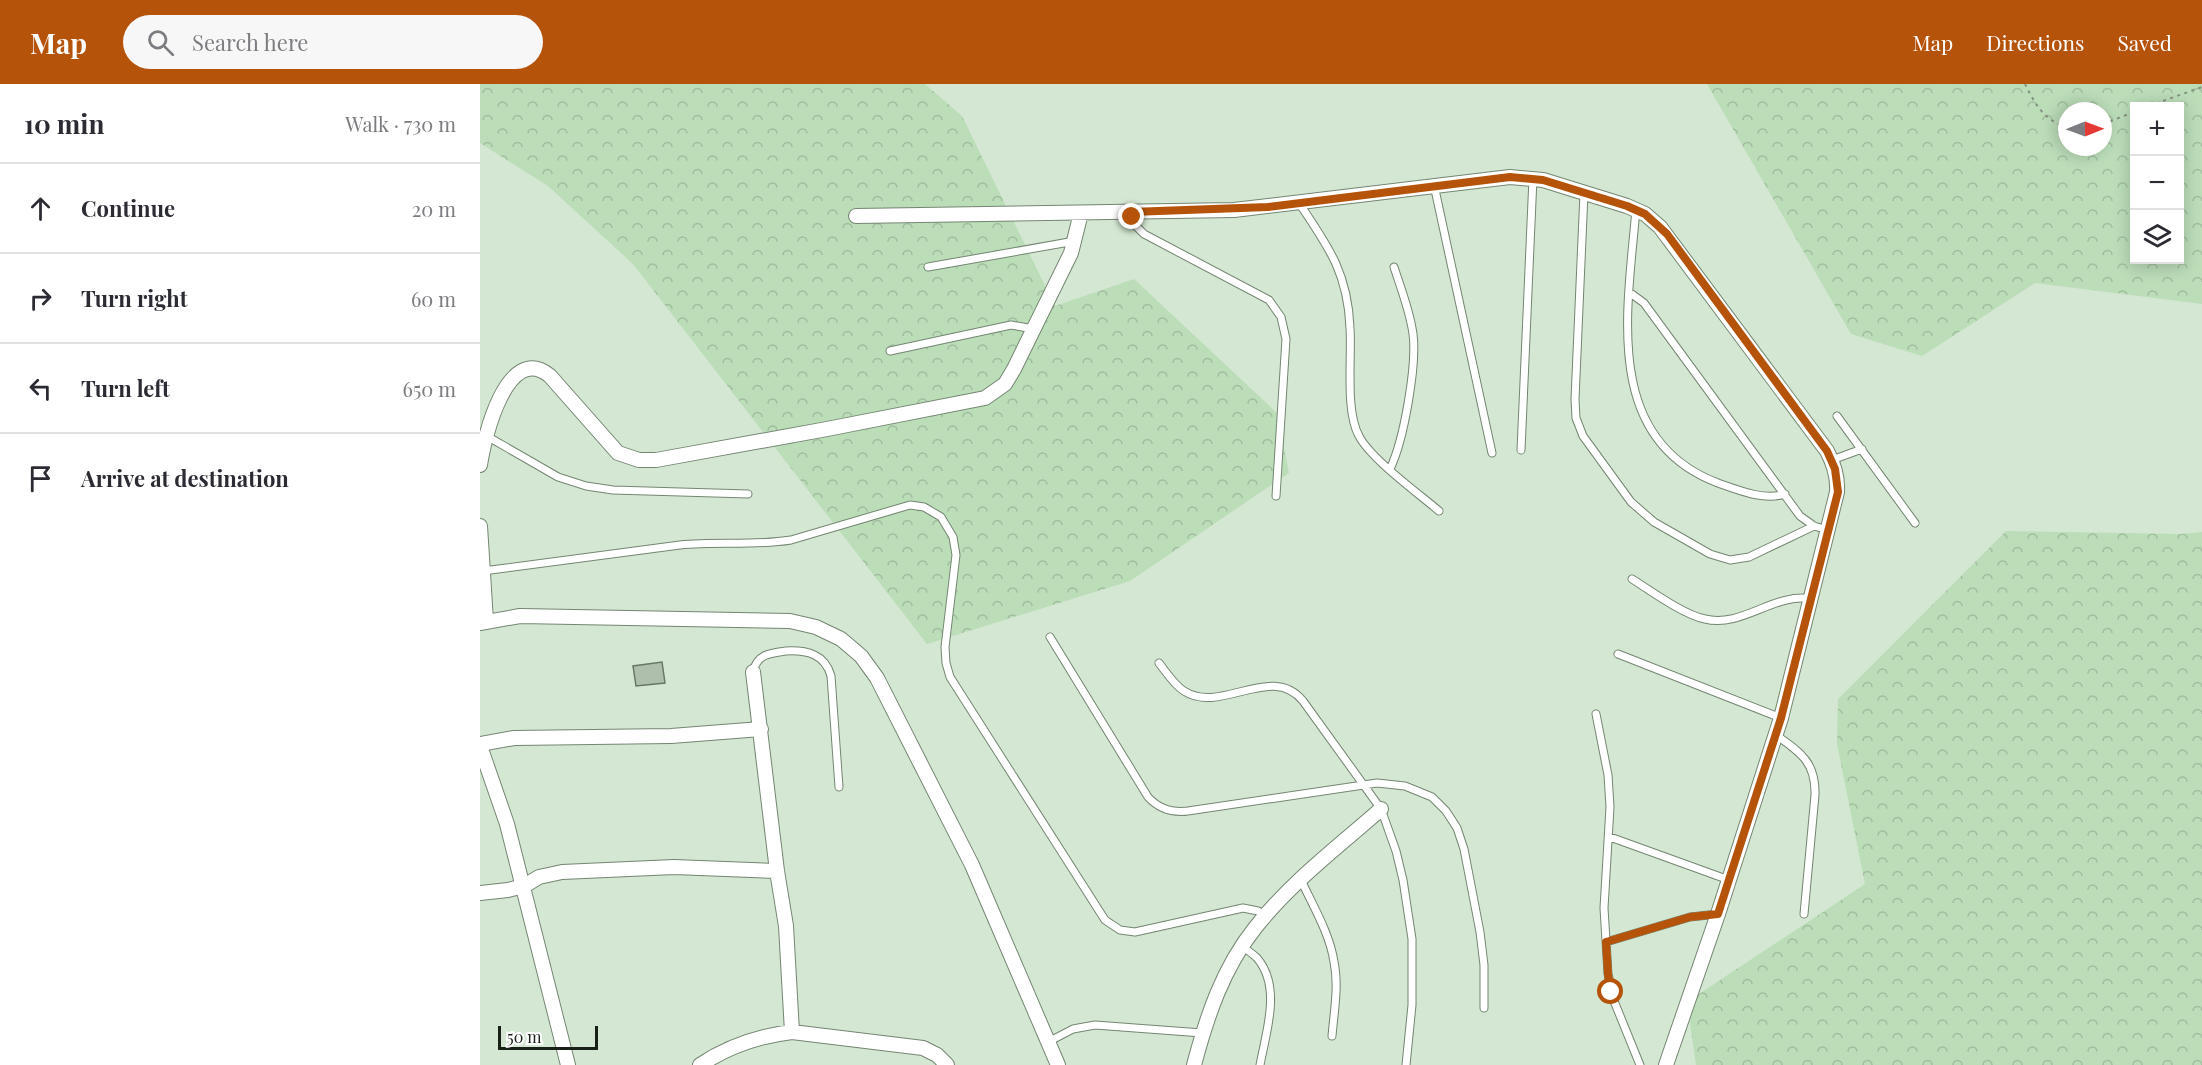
<!DOCTYPE html>
<html lang="en">
<head>
<meta charset="utf-8">
<style>
  body { margin:0; font-family:"Playfair Display",serif; background:#f7f7f7; color:#2b2b33 }
  .controls { position:absolute; right:18px; top:18px; display:grid; overflow:hidden; border-radius:0px; box-shadow:0 3px 15px #0003 }
  .controls button { width:54px; height:54px; display:grid; place-items:center; padding:0; border:0; border-bottom:2px solid #e1e1e2; background:#fff; color:#2b2b33; font:30px sans-serif }
  .compass { position:absolute; left:1578px; top:18px; width:54px; height:54px; border-radius:50%; background:#fff; box-shadow:0 3px 15px #0003; rotate:89deg }
  .scale { position:absolute; left:18px; bottom:15px; width:100px; box-sizing:border-box; padding-left:6px; border:3px solid #192018; border-top:0; font-size:16px; line-height:21px; white-space:nowrap; color:#192018; -webkit-text-stroke:4px #fff; paint-order:stroke }
  .stop { position:absolute; width:18px; height:18px; margin:-14px; border:4px solid #b45309; border-radius:50%; background:#fff }
  .stop.end { background:#b45309; border-color:#fff; box-shadow:0 2px 6px #0008 }
  .list { margin:0; padding:0; list-style:none }
  h2 { display:flex; justify-content:space-between; align-items:center; height:78px; margin:0; padding:0 24px; font-size:26px }
  h2 small { font-size:20px; font-weight:400; color:#7c7c81 }
  .list li { display:grid; grid-template-columns:39px 1fr auto; gap:18px; align-items:center; box-sizing:border-box; height:90px; padding:0 24px; border-top:2px solid #e1e1e2 }
  .list b { display:block; font-size:22px; white-space:nowrap }
  .list em { font-size:20px; font-style:normal; color:#7c7c81 }
  .icon { flex:none; width:33px; height:33px; fill:none; stroke:currentColor; stroke-width:2; stroke-linecap:round; stroke-linejoin:round }
  .map { position:relative; flex:none; width:1722px; height:981px; overflow:hidden }
  header { display:flex; align-items:center; gap:36px; box-sizing:border-box; height:84px; padding:0 30px; background:#b45309; color:#fff }
  header strong { font-size:28px }
  nav { display:flex; gap:33px; margin-inline-start:auto; font-size:21px }
  .search { width:420px; height:54px; background:#f7f7f7; display:flex; align-items:center; gap:15px; box-sizing:border-box; padding:0 21px; border-radius:33px; color:#7c7c81; font-size:22px }
  main { display:flex }
  aside { flex:1; background:#fff }
  .map>svg:first-child { display:block }
  .forest { fill:url(#forest-crowns); fill-rule:evenodd }
  .building { fill:#aec0ac; stroke:#677866; stroke-width:1.5 }
  .lines { fill:none; stroke-linecap:round; stroke-linejoin:round }
  .service-casing { stroke:#748672; stroke-width:9 }
  .minor-casing { stroke:#748672; stroke-width:16 }
  .path { stroke:#849282; stroke-width:2; stroke-dasharray:3 4.5; stroke-linecap:butt }
  .service { stroke:#fff; stroke-width:7 }
  .minor { stroke:#fff; stroke-width:14 }
  .route { stroke:#b45309; stroke-width:8 }
</style>
</head>
<body>
<header>
<strong>Map</strong>
<div class="search"><svg class="icon" aria-label="search" viewBox="0 0 24 24"><circle cx="10" cy="10" r="6"/><path d="M15 15l6 6"/></svg>Search here</div>
<nav><a>Map</a><a>Directions</a><a>Saved</a></nav>
</header>
<main>
<aside>
<h2>10 min<small>Walk · 730 m</small></h2>
<ul class="list">
<li><svg class="icon" aria-label="ahead" viewBox="0 0 24 24"><path d="M12 20V5M6 11l6-6 6 6"/></svg><div><b>Continue</b></div><em>20 m</em></li>
<li><svg class="icon" aria-label="right" viewBox="0 0 24 24"><path d="M7 20v-9h11M14 6l5 5-5 5"/></svg><div><b>Turn right</b></div><em>60 m</em></li>
<li><svg class="icon" aria-label="left" viewBox="0 0 24 24"><path d="M17 20v-9H6M10 6l-5 5 5 5"/></svg><div><b>Turn left</b></div><em>650 m</em></li>
<li><svg class="icon" aria-label="arrive" viewBox="0 0 24 24"><path d="M6 21V4h12l-3 4 3 4H6"/></svg><div><b>Arrive at destination</b></div></li>
</ul>
</aside>
<div class="map">
<svg width="1722" height="981" viewBox="0 0 1722 981">
  <defs>
    <pattern id="forest-crowns" width="20" height="18" patternUnits="userSpaceOnUse" patternTransform="scale(1.5)"><rect width="20" height="18" fill="#bbddb8"/><path d="M2 6a3 3 0 1 1 6 0M12 15a3 3 0 1 1 6 0" fill="none" stroke="#a0bd9d"/></pattern>
  </defs>
  <rect width="100%" height="100%" fill="#d4e7d2"/>
  <!-- forest -->
  <path class="forest" d="M0 0H445L482 32 575 222 654 195 797 329 809 389 650 497 447 560 153 180 68 102 0 59Z
    M1227 0H1722V220L1555 199 1442 272 1371 250ZM1654 22H1700V176H1654ZM1587 27H1623V63H1587Z
    M1526 447 1700 450 1722 448V981H1216L1207 918 1385 800 1357 660 1358 615Z"/>
  <!-- building -->
  <path class="building" d="M182 578 185 599 156 602 153 582Z"/>
  <g class="lines">
    <!-- service casing -->
    <g class="service-casing">
      <path id="service" d="M954 101 1012 369
        M1104 109 1095 315 1096 334 1103 352 1151 418 1174 438 1230 470 1250 476 1269 473 1334 442
        M819 119C848 162 868 189 870 244 872 274 865 327 879 352 891 375 938 409 959 427
        M1156 125C1148 223 1121 355 1238 399 1258 406 1284 417 1305 410
        M651 128 656 142 664 150 789 216 801 233 806 255 796 412
        M448 183 595 157
        M1149 208 1164 219 1320 432 1334 442 1348 446
        M410 267 531 241 554 245
        M1357 332 1435 439
        M5 351 78 393 106 402 133 406 268 410
        M1041 366 1053 94
        M1352 376 1382 365
        M910 385C924 356 937 281 933 250 930 227 921 205 914 183
        M3 487 200 461C237 457 274 462 311 456L430 421 444 423 461 433 473 453 476 471 465 563 466 579 470 593 625 836 640 846 655 848 763 824 778 827 785 831
        M1152 495C1171 507 1204 531 1225 535 1263 544 1294 508 1332 515
        M570 553 668 713C679 725 692 729 708 727L897 699 925 702 952 713 966 727 977 744 984 765 1000 848 1004 881V924
        M1138 570 1301 634
        M679 579C686 588 694 601 704 607 741 631 792 578 823 617L901 725 916 767 923 796 932 855V921L926 981
        M273 588C277 570 290 569 306 567 327 566 345 570 351 592L359 703
        M1116 630 1128 691 1130 723 1124 824 1128 890 1134 917 1160 981
        M1296 651C1320 668 1336 678 1335 711L1324 830
        M1130 753 1249 796
        M821 796C833 822 850 850 854 878 859 902 854 928 852 952
        M1126 858 1210 833 1238 830
        M762 862C767 866 773 870 777 874 802 903 786 948 780 981
        M568 958 593 945 615 941 722 949"/>
    </g>
    <!-- minor casing -->
    <g class="minor-casing">
      <path id="minor" d="M376 132 754 126 1030 93 1063 96 1147 122 1165 130 1180 143 1347 367C1354 380 1358 393 1357 408L1301 634 1238 830 1186 981
        M0 381C4 354 27 257 70 292L138 369 159 376H176L347 345 505 314 525 300 534 285 591 169 601 129
        M0 442 6 537
        M0 539 40 532 310 537 336 543 361 555 381 572 397 594 492 781 578 981
        M273 588 297 787 306 842 312 948
        M0 660 34 654 191 652 281 645
        M0 662 27 740 88 981
        M0 809 28 806 44 802 59 793 82 788 194 783 297 787
        M220 981C249 962 278 952 312 948L443 964 457 971 467 981
        M714 981C727 932 743 884 775 844 810 799 858 763 901 725"/>
    </g>
    <!-- path -->
    <path class="path" d="M1545 0C1554 18 1565 39 1587 42
      M1669 22 1722 3
      M1623 40 1654 28"/>
    <!-- service -->
    <use href="#service" class="service"/>
    <!-- minor -->
    <use href="#minor" class="minor"/>
  </g>
  <g class="lines">
    <!-- route -->
    <path class="route" d="M652 133 651 128 788 123 1030 93 1063 96 1147 122 1165 130 1187 150 1347 367 1355 385 1358 408 1301 634 1238 830 1210 833 1126 858 1128 890 1131 908"/>
  </g>
</svg>
<div class="controls">
<button>+</button>
<button>−</button>
<button><svg class="icon" aria-label="layers" viewBox="0 0 24 24"><path d="M12 4l9 5-9 5-9-5zM3 14l9 5 9-5"/></svg></button>
</div>
<svg class="compass" viewBox="-18 -18 36 36"><path d="M0-13l5 13h-10z" fill="#e53935"/><path d="M0 13l5-13h-10z" fill="#7c7c81"/></svg>
<div class="scale">50 m</div>
<div class="stop" style="left:1131px;top:908px"></div>
<div class="stop end" style="left:652px;top:133px"></div>
</div>
</main>
</body>
</html>
